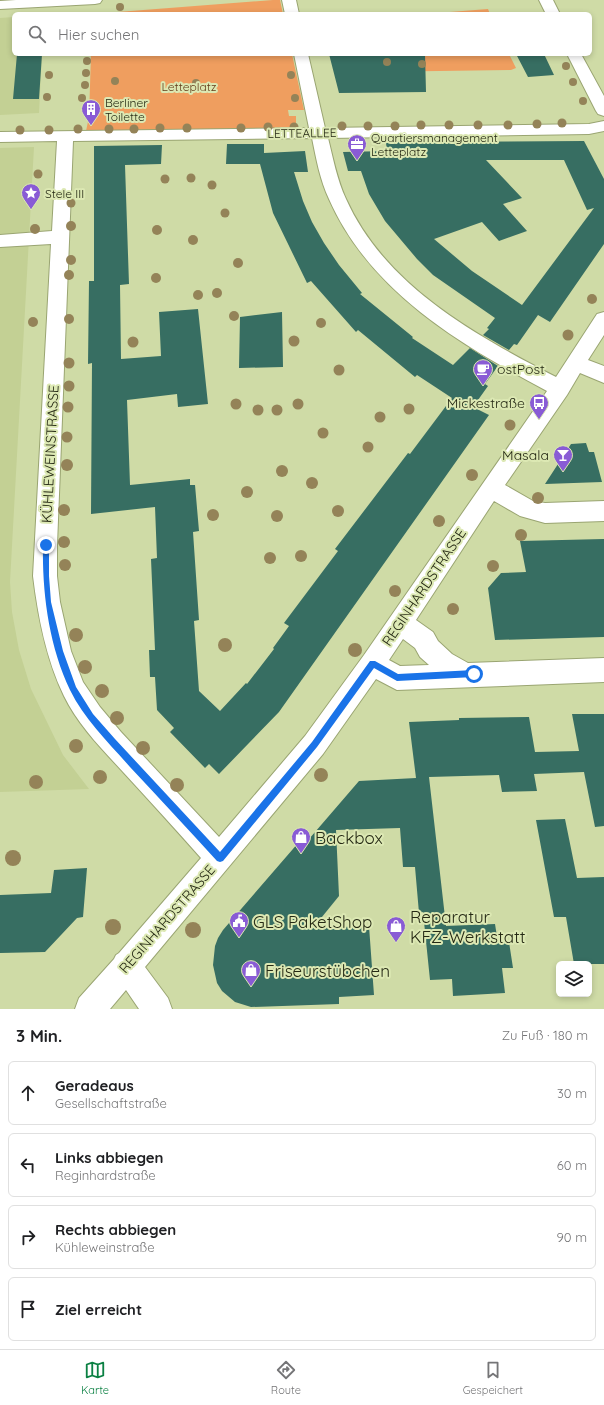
<!DOCTYPE html>
<html lang="de">
<head>
<meta charset="utf-8">
<style>
  body { margin:0; font-family:Quicksand,sans-serif; background:#f6f6f6; color:#202124 }
  .controls { position:absolute; right:12px; bottom:12px; display:grid; overflow:hidden; border-radius:6px; box-shadow:0 2px 6px #0003 }
  .controls button { width:36px; height:36px; display:grid; place-items:center; padding:0; border:0; border-bottom:1px solid #e0e0e0; background:#fff; color:#202124; font:20px sans-serif }
  .stop { position:absolute; width:12px; height:12px; margin:-9px; border:3px solid #1a73e8; border-radius:50%; background:#fff }
  .stop.end { background:#1a73e8; border-color:#fff; box-shadow:0 1px 4px #0008 }
  .list { margin:0; padding:0; list-style:none }
  h2 { display:flex; justify-content:space-between; align-items:center; height:52px; margin:0; padding:0 16px; font-size:17px }
  h2 small { font-size:13px; font-weight:400; color:#757577 }
  .list li { display:grid; grid-template-columns:26px 1fr auto; gap:12px; align-items:center; box-sizing:border-box; height:64px; margin:0 8px 8px; padding:0 8px; border:1px solid #e0e0e0; border-radius:6px }
  .list b { display:block; font-size:15px; white-space:nowrap }
  .list p { margin:0; font-size:13px; white-space:nowrap; color:#757577 }
  .list em { font-size:13px; font-style:normal; color:#757577 }
  .icon { flex:none; width:22px; height:22px; fill:none; stroke:currentColor; stroke-width:2; stroke-linecap:round; stroke-linejoin:round }
  .map { position:relative; flex:none; width:604px; height:1009px; overflow:hidden }
  .search { position:absolute; background:#fff; box-shadow:0 2px 6px #0003; left:12px; right:12px; top:12px; height:44px; display:flex; align-items:center; gap:10px; box-sizing:border-box; padding:0 14px; border-radius:6px; color:#757577; font-size:15px }
  .sheet { height:340px; background:#fff }
  nav { display:flex; justify-content:space-around; align-items:center; box-sizing:border-box; height:56px; border-top:1px solid #e0e0e0; background:#fff; font-size:11px; color:#757577 }
  nav a { display:grid; justify-items:center; gap:2px }
  nav .on { color:#0b8043 }
  .map>svg:first-child { display:block }
  .built { fill:#c3d094 }
  .green { fill:#ef9e5f }
  .building { fill:#376e62; fill-rule:evenodd }
  .lines { fill:none; stroke-linecap:round; stroke-linejoin:round }
  .minor-casing { stroke:#9aa572; stroke-width:2 }
  .minor { fill:#fff; fill-rule:evenodd }
  .tree { fill:#948358 }
  .route { fill:#1a73e8 }
  .labels { text-anchor:middle; dominant-baseline:central; stroke-width:4; stroke-linejoin:round; paint-order:stroke }
  .far-park-label { font-size:12px; fill:#633b19; stroke:#dce8b3 }
  .far-poi-label { font-size:12px; fill:#252914; stroke:#dce8b3; text-anchor:start }
  .far-street-label { font-size:12px; fill:#252914; stroke:#dce8b3 }
  .poi-label { font-size:14px; fill:#252914; stroke:#dce8b3; text-anchor:end }
  .street-label { font-size:14px; fill:#252914; stroke:#dce8b3 }
  .near-poi-label { font-size:17px; fill:#252914; stroke:#dce8b3; text-anchor:start }
</style>
</head>
<body>
<div class="map">
<svg width="604" height="1009" viewBox="0 0 604 1009">
  <rect width="100%" height="100%" fill="#cfdba6"/>
  <!-- built -->
  <path class="built" d="M14 17V54H42L39 113 0 115V18Z
    M34 147 10 582 12 612 19 650 31 689 63 755 89 789 0 792V148Z"/>
  <!-- green -->
  <path class="green" d="M273 0H280L283 14H92Z
    M488 9 490 14H424Z
    M91 54H292L304 110H288L289 116H296V128H293L86 131 89 117Z
    M363 54H509L516 68 511 70 368 72Z"/>
  <!-- building -->
  <path class="building" d="M17 54H42L39 99H13Z
    M329 54H425L426 92 339 93Z
    M516 54H544L554 75 528 77Z
    M584 141 604 179V244L550 322 538 315 517 345 514 344 509 350 483 335 489 329 487 328 495 318 433 275 417 259 385 221 369 194 361 171H348L343 152 387 151 386 143 400 142ZM486 160H564L587 210 594 208 522 305 472 271 434 239 482 222 499 241 527 231 503 204 522 198Z
    M227 144H264V153L305 151 308 172H294L303 201 312 222 324 243 339 265 362 293 360 294 413 337 412 338 453 365 470 348 498 366 485 384 488 386 473 407 489 415 279 712 219 774 209 764 205 768 170 732 174 728 157 710 155 677H150L149 650H155L151 559 157 558 155 507 91 514 92 363 88 364 89 281H94V146L162 145 161 164 125 165 129 284 120 285 121 359 161 356 159 312 198 309 208 404 178 407 177 394 127 400 130 485 190 479V485H195L199 531 193 532 199 620 194 621 199 691 220 711 246 683 247 684 274 649 273 648 289 626 284 623 338 551 335 549 408 453 410 454 452 398 417 375 415 377 358 330 356 332 311 281 307 283 273 213 260 164H226Z
    M282 312 283 367 239 368 240 317Z
    M586 443 589 452H594L602 482 545 484 571 444Z
    M604 539V637L495 640 488 588 501 573 526 572 520 541Z
    M572 714H604V826L595 827 584 772 534 774 537 791 502 792 499 775 429 777 446 926 495 924 498 943 509 942 513 968H502L505 993 453 996 452 979 430 980 423 912 419 913 415 867H403L400 828 336 830 339 896 313 928 369 926 374 995 339 997V1004L251 1007 235 1002 222 991 217 983 213 965 215 946 218 938 223 930 299 842 303 846 359 781 416 778 409 722 459 720V718L529 717 535 752 579 751Z
    M565 819 577 878 604 877V964H574L566 917H554L536 820Z
    M87 868 83 917 77 918 45 952 0 953V895L51 893 54 870Z"/>
  <g class="lines">
    <!-- minor casing -->
    <g class="minor-casing">
      <path id="minor" d="M16 0H102L100 3 95 4 0 9V1Z
        M282 0H296L299 14H285Z
        M539 0H553L560 14H546Z
        M294 54H308L325 128 589 124 604 121V131L589 134 328 138C333 158 337 180 346 199 385 286 475 335 556 377L597 314 604 312V335L588 360 604 366V383L580 373 567 395 505 485 533 501 545 503 604 501V521L545 523 520 516 494 501 416 620 433 632 438 641 452 654 468 663 604 658V682L397 690 376 679 323 754 145 967 168 998 172 1009H139L126 990 110 1009H75L79 998 114 959 116 955 119 953 201 858C176 830 150 801 124 773 102 749 78 725 64 696 46 659 38 617 33 576L51 244 0 247V235L52 231 57 141 0 142V132L309 128ZM312 138C316 158 320 180 329 199 370 292 461 345 547 391L364 655 305 736 219 837 121 732 100 707 83 682 71 651 60 602 57 576V545L73 141ZM403 639 415 648 420 657 429 665 400 666 389 660Z
        M567 54H581L604 96V116L598 114 596 111Z"/>
    </g>
    <!-- minor -->
    <use href="#minor" class="minor"/>
  </g>
  <!-- trees -->
  <g class="tree">
    <circle cx="120" cy="7" r="4"/>
    <circle cx="87" cy="61" r="4"/>
    <circle cx="387" cy="62" r="4"/>
    <circle cx="422" cy="64" r="4"/>
    <circle cx="566" cy="66" r="4"/>
    <circle cx="86" cy="73" r="4"/>
    <circle cx="49" cy="75" r="4"/>
    <circle cx="291" cy="75" r="4"/>
    <circle cx="115" cy="81" r="4"/>
    <circle cx="573" cy="82" r="4"/>
    <circle cx="196" cy="83" r="4"/>
    <circle cx="85" cy="85" r="4"/>
    <circle cx="47" cy="97" r="4"/>
    <circle cx="82" cy="98" r="4"/>
    <circle cx="295" cy="98" r="4"/>
    <circle cx="583" cy="101" r="4"/>
    <circle cx="562" cy="123" r="4.5"/>
    <circle cx="537" cy="124" r="4.5"/>
    <circle cx="421" cy="125" r="4.5"/>
    <circle cx="449" cy="125" r="4.5"/>
    <circle cx="478" cy="125" r="4.5"/>
    <circle cx="508" cy="125" r="4.5"/>
    <circle cx="342" cy="126" r="4.5"/>
    <circle cx="368" cy="126" r="4.5"/>
    <circle cx="395" cy="126" r="4.5"/>
    <circle cx="268" cy="127" r="4.5"/>
    <circle cx="294" cy="127" r="4.5"/>
    <circle cx="160" cy="128" r="4.5"/>
    <circle cx="187" cy="128" r="4.5"/>
    <circle cx="241" cy="128" r="4.5"/>
    <circle cx="78" cy="129" r="4.5"/>
    <circle cx="109" cy="129" r="4.5"/>
    <circle cx="134" cy="129" r="4.5"/>
    <circle cx="20" cy="130" r="4.5"/>
    <circle cx="49" cy="130" r="4.5"/>
    <circle cx="38" cy="174" r="4.5"/>
    <circle cx="191" cy="178" r="4.5"/>
    <circle cx="165" cy="179" r="4.5"/>
    <circle cx="212" cy="185" r="4.5"/>
    <circle cx="71" cy="203" r="4.5"/>
    <circle cx="225" cy="213" r="4.5"/>
    <circle cx="71" cy="226" r="5"/>
    <circle cx="35" cy="229" r="5"/>
    <circle cx="157" cy="230" r="5"/>
    <circle cx="193" cy="240" r="5"/>
    <circle cx="71" cy="260" r="5"/>
    <circle cx="238" cy="263" r="5"/>
    <circle cx="69" cy="275" r="5"/>
    <circle cx="156" cy="278" r="5"/>
    <circle cx="217" cy="293" r="5"/>
    <circle cx="198" cy="295" r="5"/>
    <circle cx="592" cy="299" r="5"/>
    <circle cx="234" cy="316" r="5"/>
    <circle cx="69" cy="319" r="5"/>
    <circle cx="33" cy="322" r="5"/>
    <circle cx="321" cy="323" r="5"/>
    <circle cx="568" cy="335" r="5.5"/>
    <circle cx="294" cy="341" r="5.5"/>
    <circle cx="133" cy="342" r="5.5"/>
    <circle cx="69" cy="363" r="5.5"/>
    <circle cx="339" cy="370" r="5.5"/>
    <circle cx="69" cy="386" r="5.5"/>
    <circle cx="236" cy="404" r="5.5"/>
    <circle cx="298" cy="404" r="5.5"/>
    <circle cx="68" cy="407" r="5.5"/>
    <circle cx="409" cy="409" r="5.5"/>
    <circle cx="258" cy="410" r="5.5"/>
    <circle cx="277" cy="410" r="5.5"/>
    <circle cx="380" cy="417" r="5.5"/>
    <circle cx="510" cy="425" r="5.5"/>
    <circle cx="323" cy="433" r="5.5"/>
    <circle cx="67" cy="437" r="5.5"/>
    <circle cx="368" cy="447" r="5.5"/>
    <circle cx="67" cy="465" r="6"/>
    <circle cx="282" cy="471" r="6"/>
    <circle cx="472" cy="475" r="6"/>
    <circle cx="312" cy="483" r="6"/>
    <circle cx="247" cy="492" r="6"/>
    <circle cx="538" cy="498" r="6"/>
    <circle cx="64" cy="510" r="6"/>
    <circle cx="338" cy="511" r="6"/>
    <circle cx="213" cy="515" r="6"/>
    <circle cx="277" cy="516" r="6"/>
    <circle cx="439" cy="521" r="6"/>
    <circle cx="521" cy="535" r="6"/>
    <circle cx="64" cy="542" r="6"/>
    <circle cx="301" cy="556" r="6"/>
    <circle cx="270" cy="558" r="6"/>
    <circle cx="65" cy="565" r="6"/>
    <circle cx="493" cy="566" r="6"/>
    <circle cx="395" cy="591" r="6"/>
    <circle cx="453" cy="609" r="6"/>
    <circle cx="76" cy="635" r="7"/>
    <circle cx="225" cy="645" r="7"/>
    <circle cx="355" cy="650" r="7"/>
    <circle cx="85" cy="667" r="7"/>
    <circle cx="102" cy="691" r="7"/>
    <circle cx="117" cy="718" r="7"/>
    <circle cx="76" cy="746" r="7"/>
    <circle cx="143" cy="748" r="7"/>
    <circle cx="321" cy="775" r="7"/>
    <circle cx="100" cy="777" r="7"/>
    <circle cx="36" cy="782" r="7"/>
    <circle cx="177" cy="785" r="7"/>
    <circle cx="13" cy="858" r="8"/>
    <circle cx="113" cy="927" r="8"/>
    <circle cx="193" cy="930" r="8"/>
  </g>
  <!-- route -->
  <path class="route" d="M46 542 49 545V576L51 602 63 651 76 687 93 714 115 739 220 852 312 742 370 661H375L398 674 474 670 478 674 474 677 397 681 374 668 317 747 223 861 220 862 217 861C188 829 159 798 130 767 109 743 84 719 70 690 49 646 42 593 43 545Z"/>
  <!-- icons -->
  <defs>
    <g id="building-pin" transform="scale(1)"><path d="M0 17L-7.5 6A9.5 9.5 0 1 1 7.5 6Z" fill="#895bd5" stroke="#dce8b3"/><path d="M-4-6H4V6H1V3H-1V6H-4ZM-2.5-4.3h1.7v1.8h-1.7ZM.8-4.3h1.7v1.8H.8ZM-2.5-1h1.7V.8h-1.7ZM.8-1h1.7V.8H.8Z" fill="#fff"/></g>
    <g id="office-pin" transform="scale(1)"><path d="M0 17L-7.5 6A9.5 9.5 0 1 1 7.5 6Z" fill="#895bd5" stroke="#dce8b3"/><path d="M-6-3h4V-5.5h4V-3h4V5H-6ZM-1-4.5V-3h2v-1.5ZM-6 0V1H6V0Z" fill="#fff"/></g>
    <g id="sight-pin" transform="scale(1)"><path d="M0 17L-7.5 6A9.5 9.5 0 1 1 7.5 6Z" fill="#895bd5" stroke="#dce8b3"/><path d="M0-6L1.8-2.2L6-1.7L2.9 1.2L3.7 5.4L0 3.3L-3.7 5.4L-2.9 1.2L-6-1.7L-1.8-2.2Z" fill="#fff"/></g>
    <g id="cafe-pin" transform="scale(1)"><path d="M0 17L-7.5 6A9.5 9.5 0 1 1 7.5 6Z" fill="#895bd5" stroke="#dce8b3"/><path d="M-5.5-4.5H6V0H3Q3 3.5 0 3.5H-2.5Q-5.5 3.5-5.5 0ZM3-3.2v2h1.7v-2ZM-6 4.5H4V6H-6Z" fill="#fff"/></g>
    <g id="bus-pin" transform="scale(1)"><path d="M0 17L-7.5 6A9.5 9.5 0 1 1 7.5 6Z" fill="#895bd5" stroke="#dce8b3"/><path d="M-5-6H5V4H4V6H2V4H-2V6H-4V4H-5ZM-3.5-4V0h7V-4ZM-3.5 1.2v1.5H-2V1.2ZM2 1.2v1.5H3.5V1.2Z" fill="#fff"/></g>
    <g id="bar-pin" transform="scale(1)"><path d="M0 17L-7.5 6A9.5 9.5 0 1 1 7.5 6Z" fill="#895bd5" stroke="#dce8b3"/><path d="M-6-5H6L.8 .8V4.5H3.5V6h-7V4.5H-.8V.8Z" fill="#fff"/></g>
    <g id="shop-pin" transform="scale(1)"><path d="M0 17L-7.5 6A9.5 9.5 0 1 1 7.5 6Z" fill="#895bd5" stroke="#dce8b3"/><path d="M-5-2.5h2.3a2.7 3.5 0 0 1 5.4 0H5L5.5 6h-11ZM-1.5-2.5h3a1.5 2.3 0 0 0-3 0Z" fill="#fff"/></g>
    <g id="civic-pin" transform="scale(1)"><path d="M0 17L-7.5 6A9.5 9.5 0 1 1 7.5 6Z" fill="#895bd5" stroke="#dce8b3"/><path d="M-.6-6.5H3V-4.5H.6V-3L4-1V1h2V6H-6V1h2V-1L-.6-3ZM-1.2 2.5V6h2.4V2.5Z" fill="#fff"/></g>
  </defs>
  <g fill-rule="evenodd">
    <use href="#building-pin" x="91" y="109"/>
    <use href="#office-pin" x="357" y="144"/>
    <use href="#sight-pin" x="31" y="193"/>
    <use href="#cafe-pin" x="483" y="369"/>
    <use href="#bus-pin" x="539" y="403"/>
    <use href="#bar-pin" x="563" y="455"/>
    <use href="#shop-pin" x="301" y="837"/>
    <use href="#civic-pin" x="239" y="921"/>
    <use href="#shop-pin" x="396" y="926"/>
    <use href="#shop-pin" x="251" y="970"/>
  </g>
  <g class="labels">
    <!-- far-park labels -->
    <g class="far-park-label">
      <text x="189" y="86">Letteplatz</text>
    </g>
    <!-- far-poi labels -->
    <g class="far-poi-label">
      <text x="105" y="102">Berliner<tspan x="105" dy="14">Toilette</tspan></text>
      <text x="371" y="137">Quartiersmanagement<tspan x="371" dy="14">Letteplatz</tspan></text>
      <text x="45" y="193">Stele III</text>
    </g>
    <!-- far-street labels -->
    <g class="far-street-label">
      <text transform="translate(302 133) rotate(-1)">LETTEALLEE</text>
    </g>
    <!-- poi labels -->
    <g class="poi-label">
      <text x="497" y="369" text-anchor="start">ostPost</text>
      <text x="525" y="403">Mickestraße</text>
      <text x="549" y="455">Masala</text>
    </g>
    <!-- street labels -->
    <g class="street-label">
      <text transform="translate(50 454) rotate(-87)">KÜHLEWEINSTRASSE</text>
      <text transform="translate(424 587) rotate(-56)">REGINHARDSTRASSE</text>
      <text transform="translate(167 919) rotate(-49)">REGINHARDSTRASSE</text>
    </g>
    <!-- near-poi labels -->
    <g class="near-poi-label">
      <text x="315" y="837">Backbox</text>
      <text x="410" y="916">Reparatur<tspan x="410" dy="20">KFZ-Werkstatt</tspan></text>
      <text x="253" y="921">GLS PaketShop</text>
      <text x="265" y="970">Friseurstübchen</text>
    </g>
  </g>
</svg>
<div class="controls">
<button><svg class="icon" aria-label="layers" viewBox="0 0 24 24"><path d="M12 4l9 5-9 5-9-5zM3 14l9 5 9-5"/></svg></button>
</div>
<div class="stop" style="left:474px;top:674px"></div>
<div class="stop end" style="left:46px;top:545px"></div>
<div class="search"><svg class="icon" aria-label="search" viewBox="0 0 24 24"><circle cx="10" cy="10" r="6"/><path d="M15 15l6 6"/></svg>Hier suchen</div>
</div>
<section class="sheet">
<h2>3 Min.<small>Zu Fuß · 180 m</small></h2>
<ul class="list">
<li><svg class="icon" aria-label="ahead" viewBox="0 0 24 24"><path d="M12 20V5M6 11l6-6 6 6"/></svg><div><b>Geradeaus</b><p>Gesellschaftstraße</p></div><em>30 m</em></li>
<li><svg class="icon" aria-label="left" viewBox="0 0 24 24"><path d="M17 20v-9H6M10 6l-5 5 5 5"/></svg><div><b>Links abbiegen</b><p>Reginhardstraße</p></div><em>60 m</em></li>
<li><svg class="icon" aria-label="right" viewBox="0 0 24 24"><path d="M7 20v-9h11M14 6l5 5-5 5"/></svg><div><b>Rechts abbiegen</b><p>Kühleweinstraße</p></div><em>90 m</em></li>
<li><svg class="icon" aria-label="arrive" viewBox="0 0 24 24"><path d="M6 21V4h12l-3 4 3 4H6"/></svg><div><b>Ziel erreicht</b></div></li>
</ul>
</section>
<nav>
<a class="on"><svg class="icon" aria-label="map" viewBox="0 0 24 24"><path d="M3 6l6-2 6 2 6-2v14l-6 2-6-2-6 2zM9 4v14M15 6v14"/></svg>Karte</a>
<a><svg class="icon" aria-label="directions" viewBox="0 0 24 24"><path d="M12 3l9 9-9 9-9-9zM9 14v-3h6M13 9l2 2-2 2"/></svg>Route</a>
<a><svg class="icon" aria-label="saved" viewBox="0 0 24 24"><path d="M7 4h10v16l-5-4-5 4z"/></svg>Gespeichert</a>
</nav>
</body>
</html>
